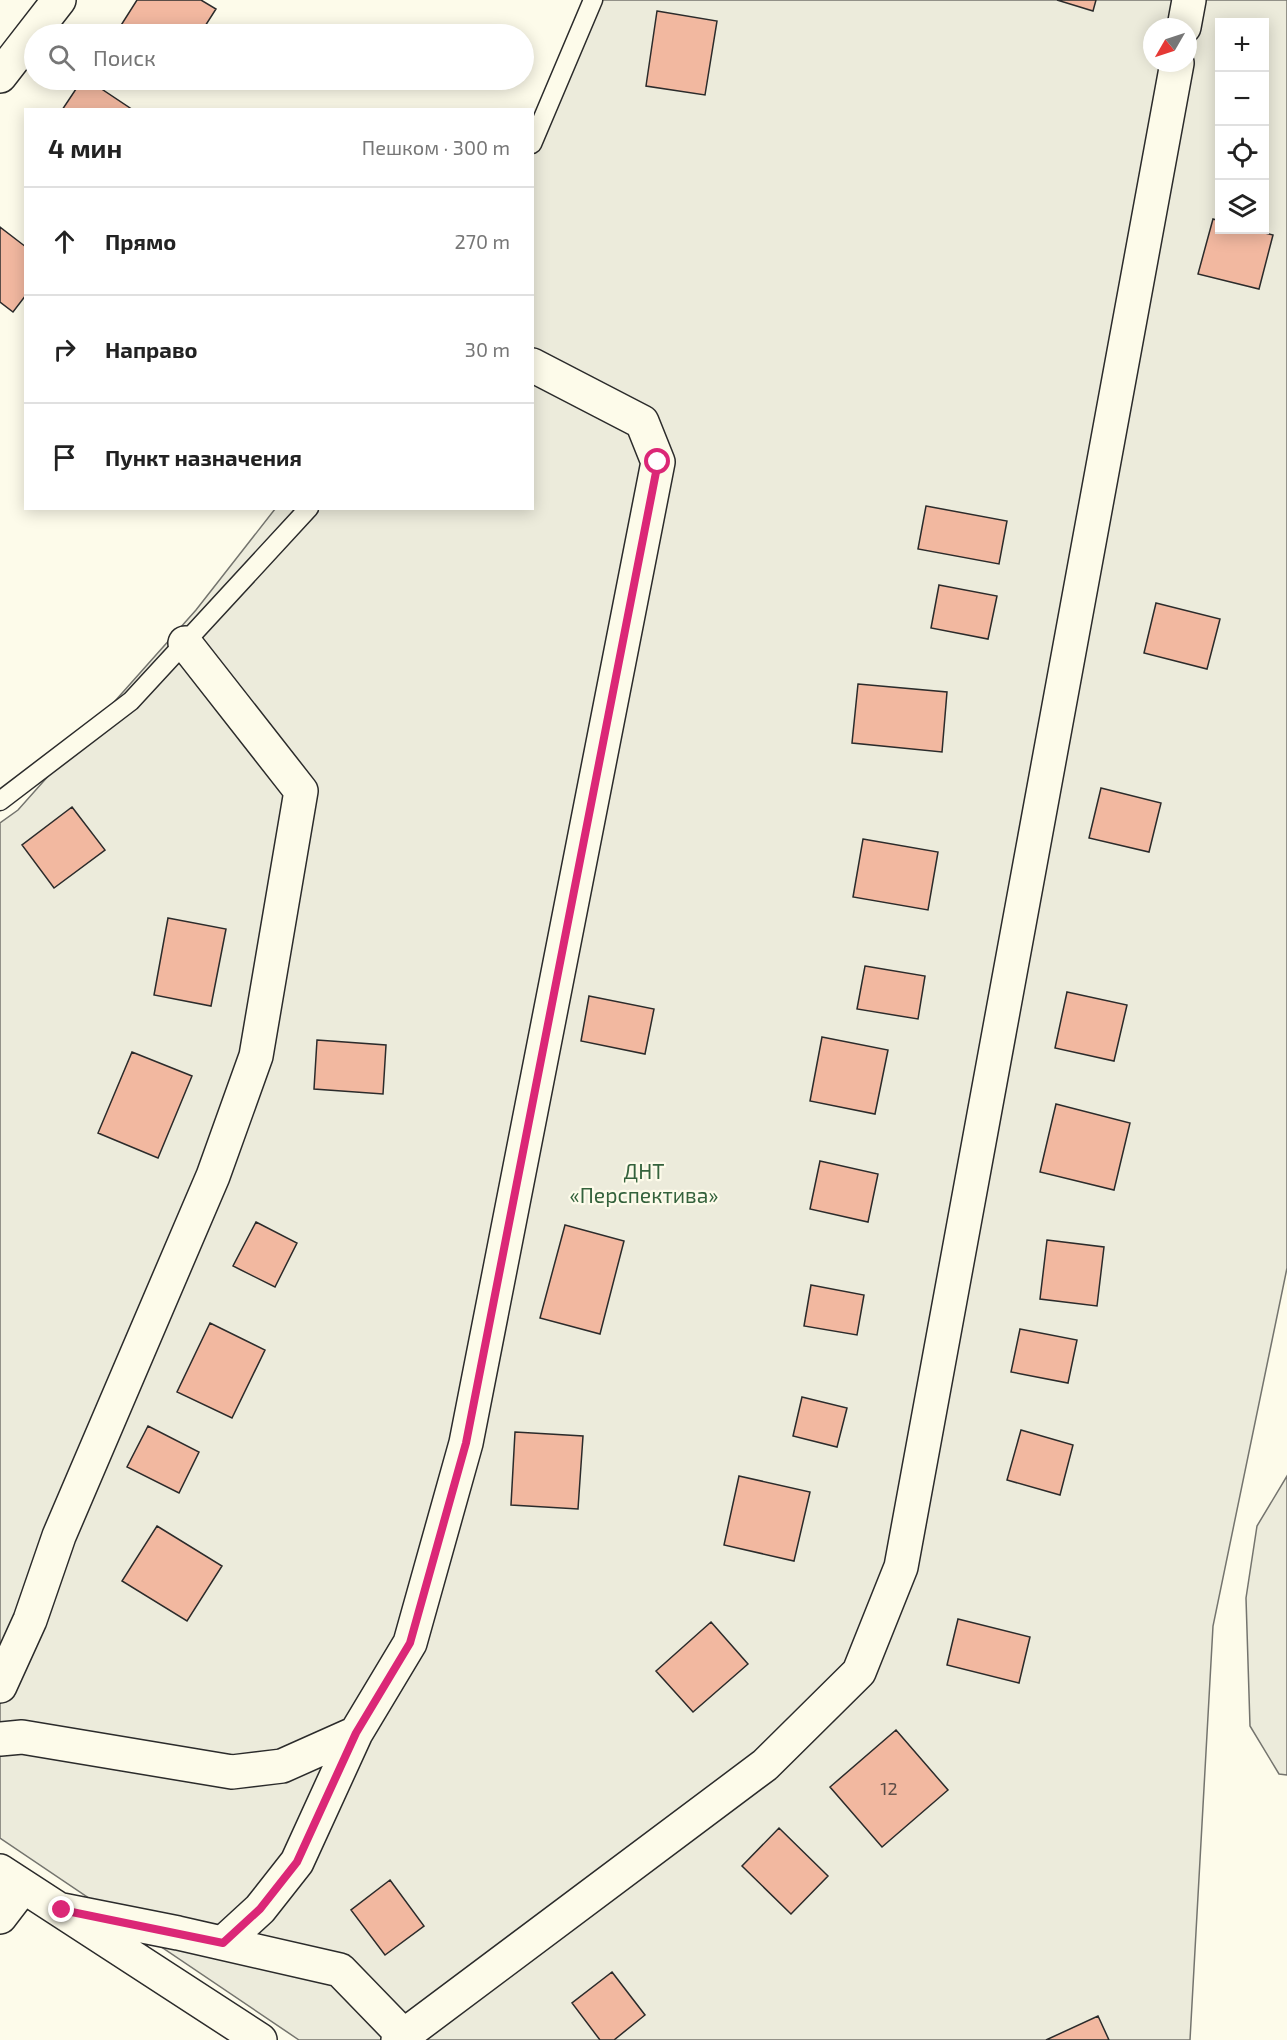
<!DOCTYPE html>
<html lang="ru">
<head>
<meta charset="utf-8">
<style>
  body { margin:0; font-family:"Exo 2",sans-serif; background:#f2f2f2; color:#222 }
  .controls { position:absolute; right:18px; top:18px; display:grid; overflow:hidden; border-radius:0px; box-shadow:0 3px 15px #0003 }
  .controls button { width:54px; height:54px; display:grid; place-items:center; padding:0; border:0; border-bottom:2px solid #e0e0e0; background:#fff; color:#222; font:30px sans-serif }
  .compass { position:absolute; left:1143px; top:18px; width:54px; height:54px; border-radius:50%; background:#fff; box-shadow:0 3px 15px #0003; rotate:231deg }
  .stop { position:absolute; width:18px; height:18px; margin:-14px; border:4px solid #db2777; border-radius:50%; background:#fff }
  .stop.end { background:#db2777; border-color:#fff; box-shadow:0 2px 6px #0008 }
  .list { margin:0; padding:0; list-style:none }
  h2 { display:flex; justify-content:space-between; align-items:center; height:78px; margin:0; padding:0 24px; font-size:26px }
  h2 small { font-size:20px; font-weight:400; color:#767676 }
  .list li { display:grid; grid-template-columns:39px 1fr auto; gap:18px; align-items:center; box-sizing:border-box; height:108px; padding:0 24px; border-top:2px solid #e0e0e0 }
  .list b { display:block; font-size:22px; white-space:nowrap }
  .list em { font-size:20px; font-style:normal; color:#767676 }
  .icon { flex:none; width:33px; height:33px; fill:none; stroke:currentColor; stroke-width:2; stroke-linecap:round; stroke-linejoin:round }
  .map { position:relative; flex:none; width:1287px; height:2040px; overflow:hidden }
  .search { position:absolute; background:#fff; box-shadow:0 3px 15px #0003; left:24px; top:24px; width:510px; height:66px; display:flex; align-items:center; gap:15px; box-sizing:border-box; padding:0 21px; border-radius:33px; color:#767676; font-size:22px }
  .panel { position:absolute; background:#fff; box-shadow:0 3px 15px #0003; left:24px; top:108px; width:510px; height:402px; border-radius:0px }
  .map>svg:first-child { display:block }
  .green { fill:#ecebdb; stroke:#74746e; stroke-width:1.5; fill-rule:evenodd }
  .building { fill:#f2b8a0; stroke:#2b2b2b; stroke-width:1.5 }
  .lines { fill:none; stroke-linecap:round; stroke-linejoin:round }
  .lane-casing { stroke:#2b2b2b; stroke-width:21 }
  .street-casing { stroke:#2b2b2b; stroke-width:36 }
  .lane { stroke:#fdfbea; stroke-width:18 }
  .street { stroke:#fdfbea; stroke-width:33 }
  .route { stroke:#db2777; stroke-width:8 }
  .labels { text-anchor:middle; dominant-baseline:central; stroke-width:4.5; stroke-linejoin:round; paint-order:stroke }
  .number-label { font-size:18px; fill:#5d4e48 }
  .park-label { font-size:21px; fill:#34623c; stroke:#fdfbea }
</style>
</head>
<body>
<div class="map">
<svg width="1287" height="2040" viewBox="0 0 1287 2040">
  <rect width="100%" height="100%" fill="#fdfbea"/>
  <!-- green -->
  <path class="green" d="M590 0H1287V1268L1213 1626 1190 2040H299L0 1838V823L18 810 196 610 275 509 532 508 533 124ZM1220 22H1264V230H1220ZM1152 27H1188V63H1152Z
    M1287 1476V1775L1279 1774 1250 1726 1246 1598 1257 1526Z"/>
  <!-- building -->
  <path class="building" d="M137 0H201L216 9 200 34H125L118 30Z
    M1057 0H1096L1093 11Z
    M657 11 717 21 705 95 646 86Z
    M82 80H88L133 110H62Z
    M1213 219 1220 221V230H1253L1273 235 1259 289 1198 274Z
    M0 227 26 247V295L13 312 0 302Z
    M926 506 1007 521 999 564 918 549Z
    M939 585 997 596 988 639 931 628Z
    M1156 603 1220 619 1207 669 1144 653Z
    M858 684 947 692 942 752 852 743Z
    M1101 788 1161 803 1149 852 1089 838Z
    M72 807 105 850 54 888 22 845Z
    M863 839 938 852 928 910 853 897Z
    M168 918 226 929 211 1006 154 995Z
    M865 966 925 976 918 1019 857 1009Z
    M1067 992 1127 1005 1114 1061 1055 1048Z
    M589 996 654 1009 645 1054 581 1041Z
    M822 1037 888 1050 875 1114 810 1101Z
    M317 1040 386 1045 383 1094 314 1089Z
    M132 1052 192 1076 158 1158 98 1133Z
    M1056 1104 1130 1123 1114 1190 1040 1172Z
    M820 1161 878 1174 868 1222 810 1209Z
    M256 1222 297 1243 275 1287 233 1266Z
    M565 1225 624 1241 600 1334 540 1318Z
    M1047 1240 1104 1247 1097 1306 1040 1299Z
    M811 1285 864 1295 857 1335 804 1326Z
    M210 1323 265 1350 232 1418 177 1392Z
    M1020 1329 1077 1340 1068 1383 1011 1372Z
    M802 1397 847 1408 837 1447 793 1436Z
    M148 1426 199 1452 179 1493 127 1467Z
    M1021 1430 1073 1445 1060 1495 1007 1480Z
    M515 1432 583 1436 578 1509 511 1505Z
    M739 1476 810 1492 794 1561 724 1545Z
    M157 1526 222 1566 187 1621 122 1581Z
    M958 1619 1030 1637 1019 1683 947 1665Z
    M711 1622 748 1664 693 1712 656 1671Z
    M896 1730 948 1790 882 1847 830 1787Z
    M779 1828 828 1876 791 1914 742 1866Z
    M390 1880 424 1926 385 1955 351 1910Z
    M612 1972 645 2015 614 2040H600L572 2003Z
    M1098 2016 1109 2040H1046Z"/>
  <g class="lines">
    <!-- lane casing -->
    <g class="lane-casing">
      <path id="lane" d="M532 144 593 0
        M0 801 131 701 309 508"/>
    </g>
    <!-- street casing -->
    <g class="street-casing">
      <path id="street" d="M1184 27 1189 0
        M0 76 59 0
        M0 1686 30 1620 59 1536 213 1176 256 1056 301 791 185 643
        M0 1739 22 1737 232 1772 282 1766 356 1733
        M0 1871 260 2040
        M62 1910 178 1933 340 1970 404 2036
        M0 1917 23 1887
        M223 1943 260 1909 297 1862 356 1733 410 1643 466 1443 658 462 642 422 532 365
        M398 2040 765 1765 859 1672 901 1567 1177 63"/>
    </g>
    <!-- lane -->
    <use href="#lane" class="lane"/>
    <!-- street -->
    <use href="#street" class="street"/>
  </g>
  <g class="lines">
    <!-- route -->
    <path class="route" d="M62 1910 223 1943 260 1909 297 1862 356 1733 410 1643 466 1443 658 462"/>
  </g>
  <g class="labels">
    <!-- number labels -->
    <g class="number-label">
      <text x="889" y="1788">12</text>
    </g>
    <!-- park labels -->
    <g class="park-label">
      <text x="644" y="1170">ДНТ<tspan x="644" dy="24">«Перспектива»</tspan></text>
    </g>
  </g>
</svg>
<div class="controls">
<button>+</button>
<button>−</button>
<button><svg class="icon" aria-label="locate" viewBox="0 0 24 24"><circle cx="12" cy="12" r="6"/><path d="M12 2v4M12 18v4M2 12h4M18 12h4"/></svg></button>
<button><svg class="icon" aria-label="layers" viewBox="0 0 24 24"><path d="M12 4l9 5-9 5-9-5zM3 14l9 5 9-5"/></svg></button>
</div>
<svg class="compass" viewBox="-18 -18 36 36"><path d="M0-13l5 13h-10z" fill="#e53935"/><path d="M0 13l5-13h-10z" fill="#767676"/></svg>
<div class="stop" style="left:658px;top:462px"></div>
<div class="stop end" style="left:62px;top:1910px"></div>
<div class="search"><svg class="icon" aria-label="search" viewBox="0 0 24 24"><circle cx="10" cy="10" r="6"/><path d="M15 15l6 6"/></svg>Поиск</div>
<section class="panel">
<h2>4 мин<small>Пешком · 300 m</small></h2>
<ul class="list">
<li><svg class="icon" aria-label="ahead" viewBox="0 0 24 24"><path d="M12 20V5M6 11l6-6 6 6"/></svg><div><b>Прямо</b></div><em>270 m</em></li>
<li><svg class="icon" aria-label="right" viewBox="0 0 24 24"><path d="M7 20v-9h11M14 6l5 5-5 5"/></svg><div><b>Направо</b></div><em>30 m</em></li>
<li><svg class="icon" aria-label="arrive" viewBox="0 0 24 24"><path d="M6 21V4h12l-3 4 3 4H6"/></svg><div><b>Пункт назначения</b></div></li>
</ul>
</section>
</div>
</body>
</html>
